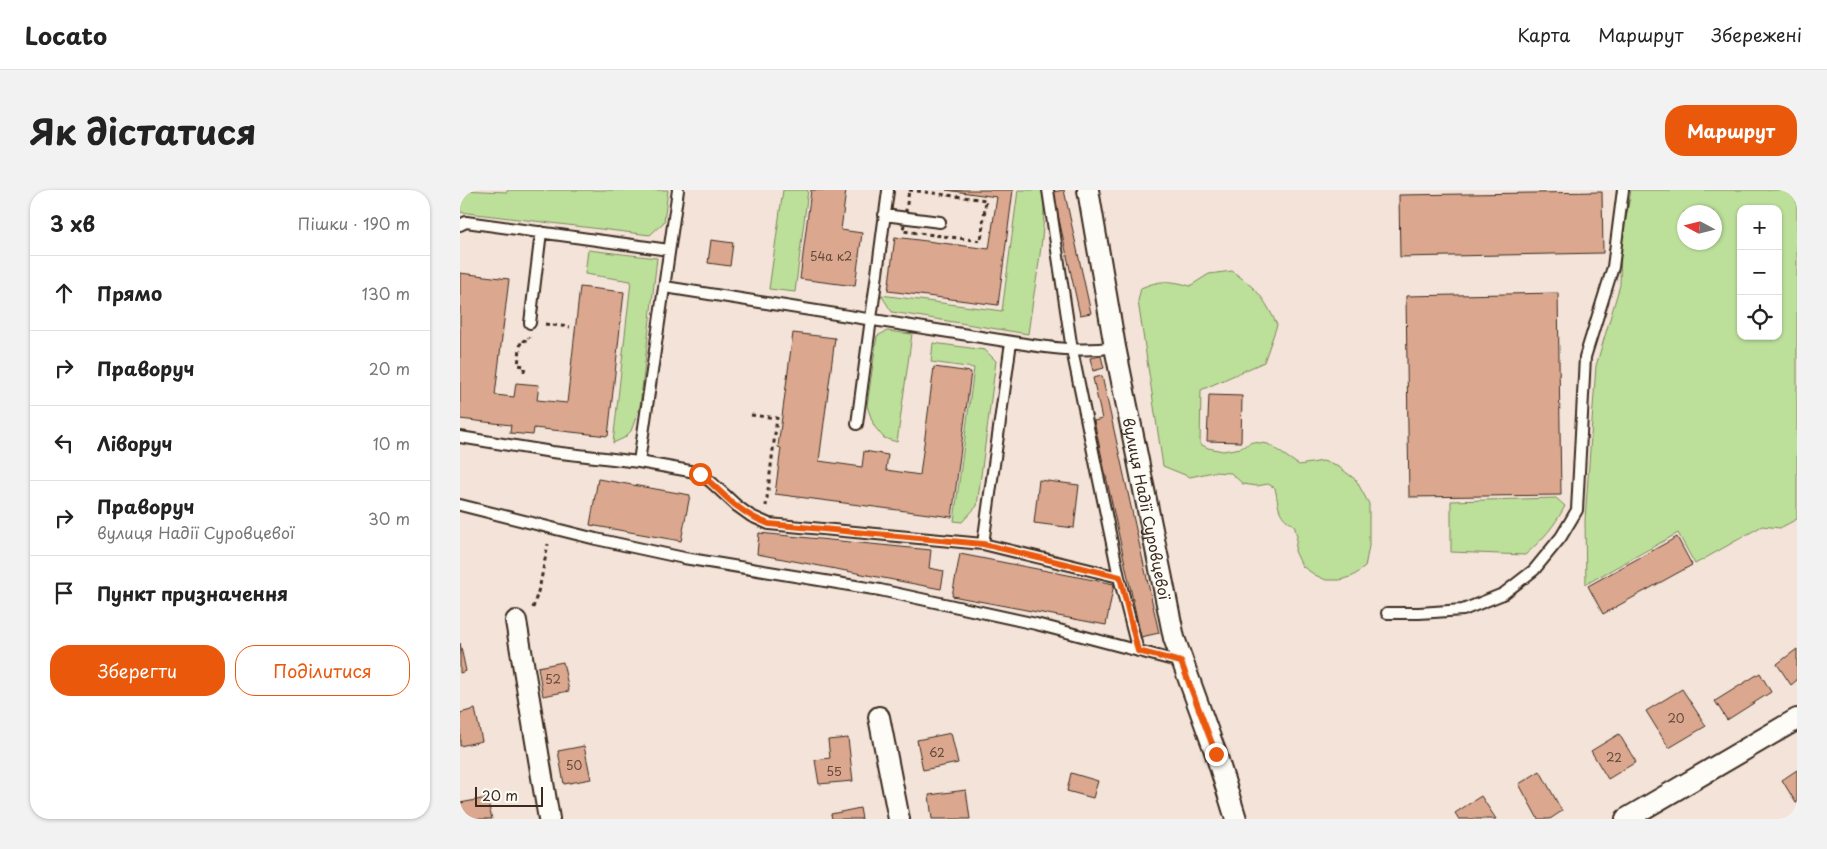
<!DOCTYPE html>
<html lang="uk">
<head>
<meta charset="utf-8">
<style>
  body { margin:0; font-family:"Playpen Sans",sans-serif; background:#f2f2f2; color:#222 }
  .controls { position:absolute; right:15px; top:15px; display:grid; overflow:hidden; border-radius:10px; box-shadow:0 1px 4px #0004 }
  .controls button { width:45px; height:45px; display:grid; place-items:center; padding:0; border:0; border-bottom:1px solid #e0e0e0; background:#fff; color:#222; font:25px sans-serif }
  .compass { position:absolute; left:1217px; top:15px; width:45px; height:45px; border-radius:50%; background:#fff; box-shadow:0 1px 4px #0004; rotate:277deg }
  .scale { position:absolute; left:15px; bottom:12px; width:68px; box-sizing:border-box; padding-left:5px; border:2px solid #3b2a1e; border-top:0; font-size:14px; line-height:18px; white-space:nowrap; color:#3b2a1e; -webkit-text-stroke:4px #fdfcf7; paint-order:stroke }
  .stop { position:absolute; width:15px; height:15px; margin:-11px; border:4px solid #ea580c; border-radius:50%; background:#fff }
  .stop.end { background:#ea580c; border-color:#fff; box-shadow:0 1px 5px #0008 }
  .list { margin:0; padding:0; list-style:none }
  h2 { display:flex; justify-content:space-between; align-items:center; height:65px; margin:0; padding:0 20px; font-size:21px }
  h2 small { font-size:16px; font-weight:400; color:#767676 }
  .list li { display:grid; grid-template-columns:32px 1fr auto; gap:15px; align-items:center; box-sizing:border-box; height:75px; padding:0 20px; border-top:1px solid #e0e0e0 }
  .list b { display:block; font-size:19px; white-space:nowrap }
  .list p { margin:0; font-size:16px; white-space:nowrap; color:#767676 }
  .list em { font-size:16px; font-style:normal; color:#767676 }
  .actions { display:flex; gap:10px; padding:15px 20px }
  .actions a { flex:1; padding:11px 0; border:1px solid #ea580c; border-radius:20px; text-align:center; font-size:18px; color:#ea580c }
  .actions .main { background:#ea580c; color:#fff }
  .icon { flex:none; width:28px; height:28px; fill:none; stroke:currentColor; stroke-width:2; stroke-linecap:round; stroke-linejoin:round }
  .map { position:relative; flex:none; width:1337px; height:629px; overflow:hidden; border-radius:20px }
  header { display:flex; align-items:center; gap:30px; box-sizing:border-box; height:70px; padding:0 25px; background:#fff; border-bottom:1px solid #e0e0e0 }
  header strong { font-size:24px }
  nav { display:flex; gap:28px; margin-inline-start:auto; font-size:18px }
  .intro { display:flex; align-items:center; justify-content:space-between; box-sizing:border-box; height:120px; padding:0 30px }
  h1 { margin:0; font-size:35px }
  .button { padding:12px 22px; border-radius:20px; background:#ea580c; color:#fff; font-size:18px; font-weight:700 }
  main { display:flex; gap:30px; padding:0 30px }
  aside { flex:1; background:#fff; border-radius:20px; box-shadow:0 1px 4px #0004 }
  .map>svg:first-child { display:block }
  .green { fill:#bce09a; stroke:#7c855c; fill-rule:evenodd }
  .building { fill:#dba88f; stroke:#3b2a1e }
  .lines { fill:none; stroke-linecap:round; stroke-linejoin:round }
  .service-casing { stroke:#3b2a1e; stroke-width:14 }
  .minor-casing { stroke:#3b2a1e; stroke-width:24 }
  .path { stroke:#3b2a1e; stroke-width:3; stroke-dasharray:4 4; stroke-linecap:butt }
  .service { stroke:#fdfcf7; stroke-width:10 }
  .minor { stroke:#fdfcf7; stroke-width:20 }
  .route { stroke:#ea580c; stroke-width:6 }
  .labels { text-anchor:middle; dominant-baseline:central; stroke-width:4.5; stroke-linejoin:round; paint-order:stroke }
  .number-label { font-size:12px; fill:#634a3a }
  .street-label { font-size:15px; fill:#3b2a1e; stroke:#fdfcf7 }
</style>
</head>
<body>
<header>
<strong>Locato</strong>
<nav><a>Карта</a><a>Маршрут</a><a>Збережені</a></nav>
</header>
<div class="intro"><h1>Як дістатися</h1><a class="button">Маршрут</a></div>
<main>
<aside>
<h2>3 хв<small>Пішки · 190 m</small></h2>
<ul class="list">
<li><svg class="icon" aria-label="ahead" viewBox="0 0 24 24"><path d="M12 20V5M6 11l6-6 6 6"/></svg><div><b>Прямо</b></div><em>130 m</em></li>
<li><svg class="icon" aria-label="right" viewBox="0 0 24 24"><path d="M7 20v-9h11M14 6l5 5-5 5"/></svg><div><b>Праворуч</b></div><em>20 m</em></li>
<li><svg class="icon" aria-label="left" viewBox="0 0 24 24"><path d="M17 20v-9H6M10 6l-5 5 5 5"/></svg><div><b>Ліворуч</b></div><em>10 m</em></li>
<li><svg class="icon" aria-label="right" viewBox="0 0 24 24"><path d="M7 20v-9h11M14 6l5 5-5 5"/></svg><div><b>Праворуч</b><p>вулиця Надії Суровцевої</p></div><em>30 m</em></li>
<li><svg class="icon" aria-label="arrive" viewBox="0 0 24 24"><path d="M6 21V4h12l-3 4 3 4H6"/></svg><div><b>Пункт призначення</b></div></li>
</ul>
<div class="actions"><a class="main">Зберегти</a><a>Поділитися</a></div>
</aside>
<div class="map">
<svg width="1337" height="629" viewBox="0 0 1337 629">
  <rect width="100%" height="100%" fill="#f3e3d8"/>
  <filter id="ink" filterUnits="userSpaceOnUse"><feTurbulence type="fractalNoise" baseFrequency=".02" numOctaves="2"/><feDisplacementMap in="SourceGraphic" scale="10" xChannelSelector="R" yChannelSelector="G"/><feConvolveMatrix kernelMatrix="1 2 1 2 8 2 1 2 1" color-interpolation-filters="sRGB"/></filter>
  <g filter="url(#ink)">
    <!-- green -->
    <path class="green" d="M0 0 47 2 48 0H208L204 32 190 45 0 22Z
      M323 0H348L335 102 309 99Z
      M558 0H584C586 47 574 97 568 144L432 122 421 105 542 121Z
      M1171 0H1337V329L1320 338 1302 336 1235 374 1218 343 1126 394 1125 330 1136 176 1160 95 1161 58ZM1281 19H1318V146H1281ZM1224 22H1254V52H1224Z
      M128 60 197 68 180 216 171 241 164 248 153 253 171 91 125 84Z
      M772 81C798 100 803 106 817 135L804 172 741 200 740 254 748 258 763 261 781 258 792 252 808 254 839 275 863 271 879 277 896 290 909 314V356L905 377 893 386 880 390H866L855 385 842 376 835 361 837 346 834 335C816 326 819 314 815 298L808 294 797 296 783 294 771 283 753 282 730 287 703 276 678 111 681 98C699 90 711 90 730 96L749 84Z
      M427 141 452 144 437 252 424 248 414 236 407 216 417 146Z
      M473 153 525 160 536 171 517 316 502 332 494 331 514 178 471 172Z
      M1096 308 1105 316C1094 337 1083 349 1065 365L991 362V311Z"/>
    <!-- building -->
    <path class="building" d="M351 0H386L381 40 402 43 395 96 340 89Z
      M486 0H553L538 115 428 101 435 47 529 59 537 7Z
      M604 0 631 123 620 125 593 2Z
      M1142 2 1143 63 940 67 939 5Z
      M251 50 273 53 270 76 248 73Z
      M0 83 49 89 35 205 54 207 56 193 79 195 77 210 107 213 120 97 164 102 148 246 74 238 73 245 50 243 51 235 0 229Z
      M1098 103 1101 305 949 307 946 106Z
      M333 143 375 148 359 271 402 277 404 261 428 265 426 280 460 285 474 177 511 182 492 327 315 304 321 258 318 257Z
      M641 166 644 178 633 181 630 168Z
      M642 186 699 443 681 447 634 231 642 229 633 188Z
      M749 205 782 206 781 252 747 251Z
      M138 289 230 305 221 351 130 335Z
      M579 290 619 295 614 338 574 333Z
      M299 343 471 360 469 378 484 381 481 399 297 364Z
      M1217 347 1232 375 1143 424 1128 396Z
      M500 364 654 394 646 435 492 406Z
      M0 453 6 481 0 483Z
      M1337 459V490L1331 495 1317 474Z
      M103 472 109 501 83 506 78 477Z
      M1300 483 1311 502 1267 530 1255 511Z
      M1222 499 1246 536 1209 558 1186 521Z
      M15 519 22 551 0 556V523Z
      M491 543 498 573 463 580 457 550Z
      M1159 544 1176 572 1148 589 1131 561Z
      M388 548 393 591 359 594 355 570 370 568 368 550Z
      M124 556 131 589 104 594 98 561Z
      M1337 580V613H1336L1322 590Z
      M1080 581 1102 621 1090 629H1078L1059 594Z
      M611 583 638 591 633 608 607 601Z
      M506 600 510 629H472L469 605Z
      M1021 606 1036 629H999L995 623Z
      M27 608 32 629H0V613Z
      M400 618 402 629H372L371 624Z"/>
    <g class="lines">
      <!-- service casing -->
      <g class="service-casing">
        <path id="service" d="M588 0 612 160 659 387 678 461
          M424 25 480 32
          M0 35 6 32 209 60
          M205 97 571 155C599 159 626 162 655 157
          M70 133 81 42
          M397 234 428 1
          M0 247 92 262 179 272 230 281 240 284 251 292 277 316 291 326 309 334 523 354 659 387
          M179 272 218 0
          M0 315 136 349 224 368 420 400 576 434 721 472
          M523 354 551 152
          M927 423H959L1003 420 1043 404 1074 380 1101 347 1117 320 1125 167 1153 77 1163 0"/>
      </g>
      <!-- minor casing -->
      <g class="minor-casing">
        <g id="minor">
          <path id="s1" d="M628 0 655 157 714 448 756 564 776 629"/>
          <path d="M56 431 89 629"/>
          <path d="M419 527 439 629"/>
          <path d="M1166 629 1337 529"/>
        </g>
      </g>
      <!-- path -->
      <path class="path" d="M449 0 526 10 521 51 443 41Z
        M85 134 110 137
        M64 182 65 176 58 175 61 150 68 151 69 147
        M291 225 317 228 306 316
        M73 418 80 395 88 354"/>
      <!-- service -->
      <use href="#service" class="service"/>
      <!-- minor -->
      <use href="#minor" class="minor"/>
    </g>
  </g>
  <g class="lines" filter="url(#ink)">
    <!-- route -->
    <path class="route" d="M240 284C254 294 264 307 278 317 288 325 298 330 309 334L523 354 660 387 678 461 721 472 756 564"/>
  </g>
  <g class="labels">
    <!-- number labels -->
    <g class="number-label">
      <text x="371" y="66">54а к2</text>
      <text x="93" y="489">52</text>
      <text x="1216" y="528">20</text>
      <text x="477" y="562">62</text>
      <text x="1154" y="567">22</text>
      <text x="114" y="575">50</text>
      <text x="374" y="581">55</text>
    </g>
    <!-- street labels -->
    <g class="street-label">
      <text stroke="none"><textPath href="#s1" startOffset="324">вулиця Надії Суровцевої</textPath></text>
    </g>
  </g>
</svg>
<div class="controls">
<button>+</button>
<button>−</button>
<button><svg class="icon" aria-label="locate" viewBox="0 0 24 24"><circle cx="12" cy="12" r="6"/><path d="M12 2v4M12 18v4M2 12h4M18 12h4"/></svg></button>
</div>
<svg class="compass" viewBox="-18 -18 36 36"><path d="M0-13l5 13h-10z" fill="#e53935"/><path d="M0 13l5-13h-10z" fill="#767676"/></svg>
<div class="scale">20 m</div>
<div class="stop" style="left:240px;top:284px"></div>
<div class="stop end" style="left:756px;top:564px"></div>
</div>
</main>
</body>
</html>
